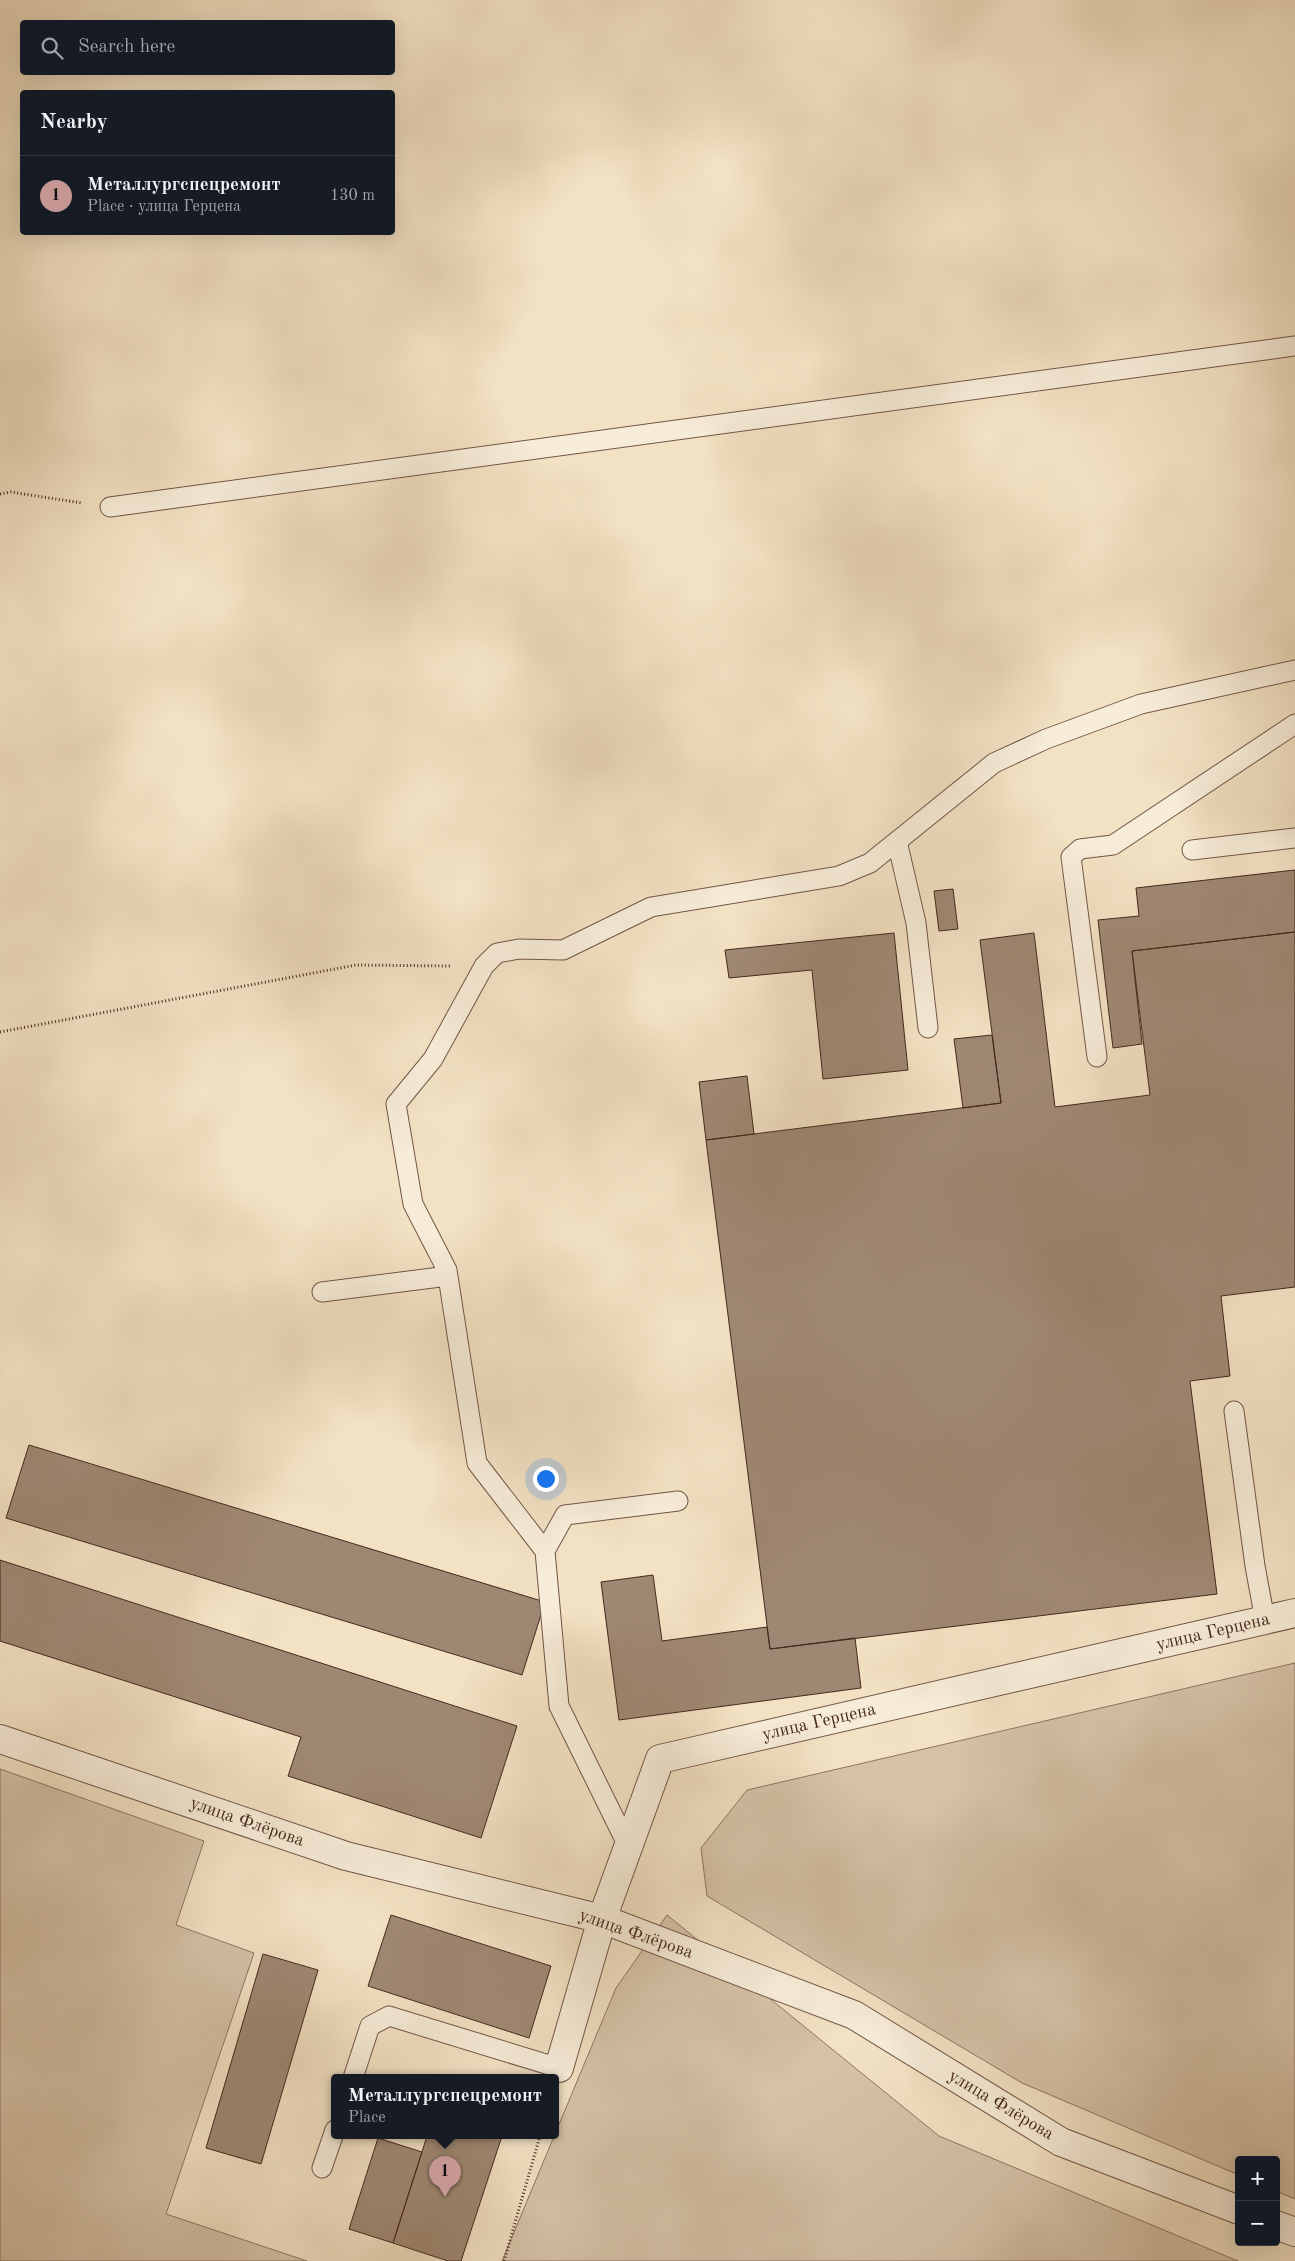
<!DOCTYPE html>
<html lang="en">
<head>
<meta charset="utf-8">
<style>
  body { margin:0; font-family:"Old Standard TT",serif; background:#242831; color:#f1f3f6 }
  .controls { position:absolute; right:15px; bottom:15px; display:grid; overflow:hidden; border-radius:5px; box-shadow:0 5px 20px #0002 }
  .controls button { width:45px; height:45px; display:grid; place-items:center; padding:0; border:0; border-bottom:1px solid #363941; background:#171b24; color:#f1f3f6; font:25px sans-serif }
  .you { position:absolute; left:545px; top:1478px; width:18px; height:18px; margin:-12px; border:4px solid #fff; border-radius:50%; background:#1a73e8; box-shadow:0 0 0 8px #1a73e833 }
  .badge { display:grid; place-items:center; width:32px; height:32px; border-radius:50%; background:#c59692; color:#111; font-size:16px; font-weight:700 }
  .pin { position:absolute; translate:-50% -41px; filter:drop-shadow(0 1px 2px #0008) }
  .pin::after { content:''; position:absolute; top:26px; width:18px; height:15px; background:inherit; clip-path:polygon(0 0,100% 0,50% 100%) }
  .popup { position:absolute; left:331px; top:2074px; width:228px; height:65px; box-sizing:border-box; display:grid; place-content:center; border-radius:5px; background:#171b24; filter:drop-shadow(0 1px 4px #0005); font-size:16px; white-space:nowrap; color:#9ea1a6 }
  .popup b { font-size:19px; color:#f1f3f6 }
  .popup::after { content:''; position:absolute; left:50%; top:100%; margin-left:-10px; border:10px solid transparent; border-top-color:#171b24 }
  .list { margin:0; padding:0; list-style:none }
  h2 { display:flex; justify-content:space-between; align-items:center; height:65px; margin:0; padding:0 20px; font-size:21px }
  h2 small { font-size:16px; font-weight:400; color:#9ea1a6 }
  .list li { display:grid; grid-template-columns:32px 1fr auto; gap:15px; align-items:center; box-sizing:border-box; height:80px; padding:0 20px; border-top:1px solid #363941 }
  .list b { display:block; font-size:19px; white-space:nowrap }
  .list p { margin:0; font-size:16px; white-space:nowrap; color:#9ea1a6 }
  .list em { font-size:16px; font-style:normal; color:#9ea1a6 }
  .icon { flex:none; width:28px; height:28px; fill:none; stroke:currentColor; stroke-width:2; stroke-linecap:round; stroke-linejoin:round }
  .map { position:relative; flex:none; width:1295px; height:2261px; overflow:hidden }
  .search { position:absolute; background:#171b24; box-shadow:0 5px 20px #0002; left:20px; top:20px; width:375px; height:55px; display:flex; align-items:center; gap:12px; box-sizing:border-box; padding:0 18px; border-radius:5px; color:#9ea1a6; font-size:19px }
  .panel { position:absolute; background:#171b24; box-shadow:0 5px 20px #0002; left:20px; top:90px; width:375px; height:145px; border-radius:5px }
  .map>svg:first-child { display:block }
  .green { fill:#d5c2a7; stroke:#8e7562 }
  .building { fill:#9f8873; stroke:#46281c }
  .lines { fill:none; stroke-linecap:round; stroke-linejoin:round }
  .lane-casing { stroke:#715646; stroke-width:21 }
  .street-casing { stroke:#715646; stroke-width:30 }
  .path { stroke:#46281c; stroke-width:3; stroke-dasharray:1 2.5; stroke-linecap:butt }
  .lane { stroke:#f7ecd8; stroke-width:19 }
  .street { stroke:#f7ecd8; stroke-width:28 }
  .labels { text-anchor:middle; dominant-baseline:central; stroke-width:4.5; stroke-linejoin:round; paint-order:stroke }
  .street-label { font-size:18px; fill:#46281c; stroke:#f7ecd8 }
</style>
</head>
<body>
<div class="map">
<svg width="1295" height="2261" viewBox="0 0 1295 2261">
  <rect width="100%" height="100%" fill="#f2e1c3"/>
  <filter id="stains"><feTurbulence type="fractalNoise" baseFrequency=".004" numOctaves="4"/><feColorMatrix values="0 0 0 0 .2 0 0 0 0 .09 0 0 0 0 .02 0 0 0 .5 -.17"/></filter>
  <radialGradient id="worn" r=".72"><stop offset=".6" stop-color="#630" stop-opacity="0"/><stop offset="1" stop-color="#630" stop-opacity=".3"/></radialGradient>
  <!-- green -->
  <path class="green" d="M1295 1663V2199L1276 2191V2160H1239V2175L1022 2083 707 1896 701 1848 747 1790Z
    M0 1769 204 1841 176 1925 254 1953 166 2214 307 2261H0Z
    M667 1915 939 2136 1238 2261H502L616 1988Z"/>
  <!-- building -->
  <path class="building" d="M1295 870V932L1132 951 1142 1044 1113 1048 1098 920 1139 916 1136 888Z
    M953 889 958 929 939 931 934 891Z
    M1295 932V1287L1221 1296 1230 1376 1190 1381 1217 1594 770 1649 706 1140 1001 1103 980 940 1034 933 1055 1107 1150 1095 1132 951Z
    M894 933 908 1070 823 1079 812 970 729 978 725 950Z
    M992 1035 1001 1103 963 1108 954 1039Z
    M747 1076 754 1134 706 1140 699 1082Z
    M29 1445 545 1602 522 1675 6 1518Z
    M0 1560 517 1726 481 1838 288 1776 301 1737 0 1641Z
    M653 1575 662 1641 767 1627 770 1649 855 1638 861 1688 619 1720 601 1582Z
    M391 1915 551 1966 529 2038 368 1986Z
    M263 1954 318 1970 261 2164 206 2148Z
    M427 2136H502L461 2261H448L393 2243Z
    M378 2138 422 2152 393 2243 349 2229Z"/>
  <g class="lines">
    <!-- lane casing -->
    <g class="lane-casing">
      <path id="lane" d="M110 507 1295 346
        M897 841 916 923 928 1028
        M1192 850 1295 838
        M1097 1057 1071 857 1080 849 1113 845 1295 724
        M322 1292 448 1276
        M1234 1411 1255 1566 1265 1620
        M545 1551 565 1515 678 1501
        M628 1846 559 1706 545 1551 477 1463 447 1270 413 1204 396 1104 433 1059 484 966 497 953 519 949 563 950 651 907 839 876 870 863 994 763 1046 739 1141 704 1295 670
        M353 2078 370 2026 389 2016 559 2068
        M322 2168 335 2130"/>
    </g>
    <!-- street casing -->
    <g class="street-casing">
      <path id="street" d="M0 1739 346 1856 602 1919 854 2015 1061 2142 1239 2210
        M559 2068 602 1919 660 1759 1295 1613
        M1276 2225 1295 2232"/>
    </g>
    <!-- path -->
    <path class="path" d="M0 494 11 492 82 503
      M0 1032 356 965 450 966
      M504 2261 540 2136"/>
    <!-- lane -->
    <use href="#lane" class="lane"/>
    <!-- street -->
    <use href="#street" class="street"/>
  </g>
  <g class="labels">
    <!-- street labels -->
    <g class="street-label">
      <text transform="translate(1213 1632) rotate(-13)">улица Герцена</text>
      <text transform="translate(819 1722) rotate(-13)">улица Герцена</text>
      <text transform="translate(247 1822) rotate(19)">улица Флёрова</text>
      <text transform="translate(636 1934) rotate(19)">улица Флёрова</text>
      <text transform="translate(1001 2105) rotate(31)">улица Флёрова</text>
    </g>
  </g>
  <rect width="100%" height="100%" filter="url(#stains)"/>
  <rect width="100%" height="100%" fill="url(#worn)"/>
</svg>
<div class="controls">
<button>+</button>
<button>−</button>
</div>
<div class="you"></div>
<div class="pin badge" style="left:445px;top:2197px">1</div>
<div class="popup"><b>Металлургспецремонт</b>Place</div>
<div class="search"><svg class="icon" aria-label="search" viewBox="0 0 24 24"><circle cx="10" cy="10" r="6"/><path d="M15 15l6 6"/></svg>Search here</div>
<section class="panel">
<h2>Nearby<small></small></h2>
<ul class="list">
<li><span class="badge">1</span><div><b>Металлургспецремонт</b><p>Place · улица Герцена</p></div><em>130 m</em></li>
</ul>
</section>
</div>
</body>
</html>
